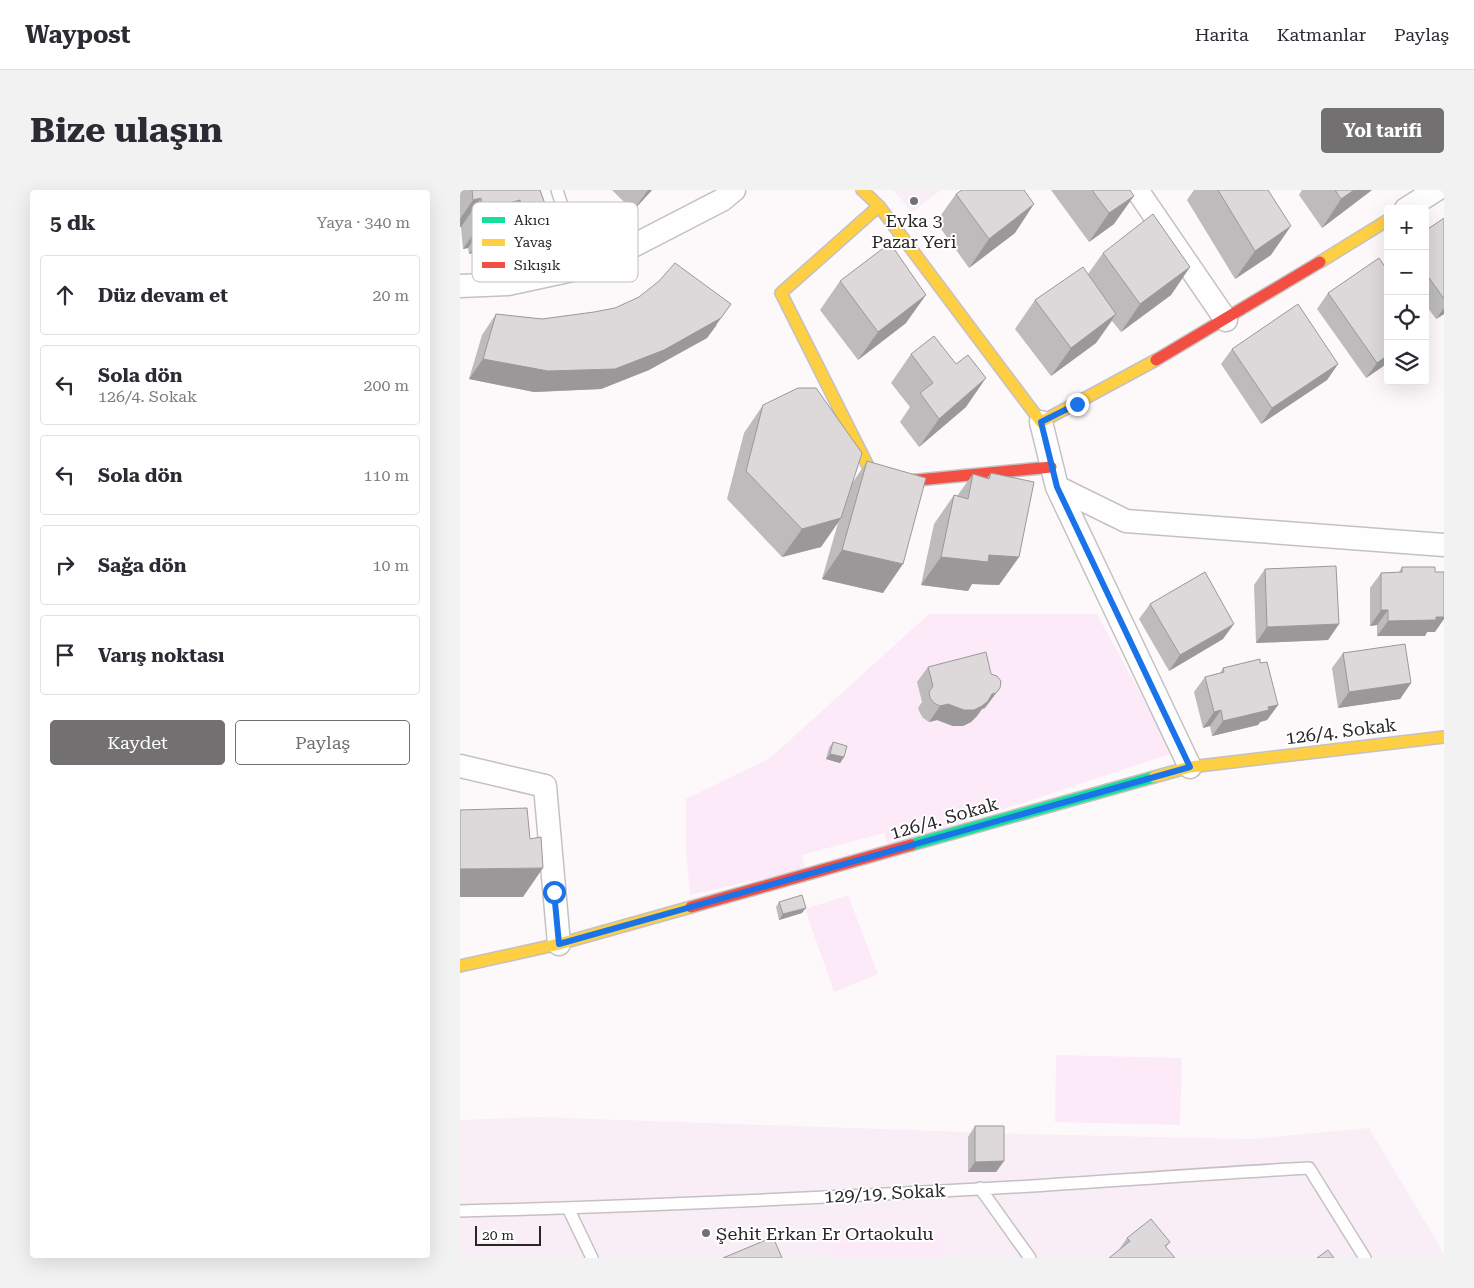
<!DOCTYPE html>
<html lang="tr">
<head>
<meta charset="utf-8">
<style>
  body { margin:0; font-family:"Roboto Serif",serif; background:#f2f2f3; color:#2b2b33 }
  .controls { position:absolute; right:15px; top:15px; display:grid; overflow:hidden; border-radius:5px; box-shadow:0 5px 20px #0002 }
  .controls button { width:45px; height:45px; display:grid; place-items:center; padding:0; border:0; border-bottom:1px solid #e1e1e2; background:#fff; color:#2b2b33; font:25px sans-serif }
  .scale { position:absolute; left:15px; bottom:12px; width:66px; box-sizing:border-box; padding-left:5px; border:2px solid #292628; border-top:0; font-size:14px; line-height:18px; white-space:nowrap; color:#292628; -webkit-text-stroke:4px #fff; paint-order:stroke }
  .stop { position:absolute; width:15px; height:15px; margin:-11px; border:4px solid #1a73e8; border-radius:50%; background:#fff }
  .stop.end { background:#1a73e8; border-color:#fff; box-shadow:0 1px 5px #0008 }
  .list { margin:0; padding:0; list-style:none }
  h2 { display:flex; justify-content:space-between; align-items:center; height:65px; margin:0; padding:0 20px; font-size:21px }
  h2 small { font-size:16px; font-weight:400; color:#7c7c81 }
  .list li { display:grid; grid-template-columns:32px 1fr auto; gap:15px; align-items:center; box-sizing:border-box; height:80px; margin:0 10px 10px; padding:0 10px; border:1px solid #e1e1e2; border-radius:5px }
  .list b { display:block; font-size:19px; white-space:nowrap }
  .list p { margin:0; font-size:16px; white-space:nowrap; color:#7c7c81 }
  .list em { font-size:16px; font-style:normal; color:#7c7c81 }
  .actions { display:flex; gap:10px; padding:15px 20px }
  .actions a { flex:1; padding:11px 0; border:1px solid #737072; border-radius:5px; text-align:center; font-size:18px; color:#737072 }
  .actions .main { background:#737072; color:#fff }
  .icon { flex:none; width:28px; height:28px; fill:none; stroke:currentColor; stroke-width:2; stroke-linecap:round; stroke-linejoin:round }
  .map { position:relative; flex:none; width:984px; height:1068px; overflow:hidden; border-radius:5px }
  header { display:flex; align-items:center; gap:30px; box-sizing:border-box; height:70px; padding:0 25px; background:#fff; border-bottom:1px solid #e1e1e2 }
  header strong { font-size:24px }
  nav { display:flex; gap:28px; margin-inline-start:auto; font-size:18px }
  .intro { display:flex; align-items:center; justify-content:space-between; box-sizing:border-box; height:120px; padding:0 30px }
  h1 { margin:0; font-size:35px }
  .button { padding:12px 22px; border-radius:5px; background:#737072; color:#fff; font-size:18px; font-weight:700 }
  main { display:flex; gap:30px; padding:0 30px }
  aside { flex:1; background:#fff; border-radius:5px; box-shadow:0 5px 20px #0002 }
  .map>svg:first-child { display:block }
  .built { fill:#f9eef6 }
  .green { fill:#fdeaf8 }
  .lines { fill:none; stroke-linecap:round; stroke-linejoin:round }
  .lane-casing { stroke:#c4c1c3; stroke-width:14 }
  .street-casing { stroke:#c4c1c3; stroke-width:25 }
  .fast-casing { stroke:#c4c1c3; stroke-width:14 }
  .slow-casing { stroke:#c4c1c3; stroke-width:14 }
  .jam-casing { stroke:#c4c1c3; stroke-width:14 }
  .lane { stroke:#fffefe; stroke-width:11 }
  .street { stroke:#fffefe; stroke-width:22 }
  .fast { stroke:#16e098; stroke-width:11 }
  .slow { stroke:#ffcf43; stroke-width:11 }
  .jam { stroke:#f24e42; stroke-width:11 }
  .wall { fill:#bebbbc }
  .shaded-wall { fill:#9b9899 }
  .building { fill:#ddd9db; stroke:#9b9899 }
  .route { stroke:#1a73e8; stroke-width:6 }
  .poi-dot { fill:#737072; stroke:#fff; stroke-width:2 }
  .labels { text-anchor:middle; dominant-baseline:central; stroke-width:4; stroke-linejoin:round; paint-order:stroke }
  .poi-label { font-size:18px; fill:#292628; stroke:#fff }
  .street-label { font-size:18px; fill:#292628; stroke:#fff }
  .key { fill:#fff; stroke:#bfbebe; stroke-width:1 }
  .key-label { font-size:14px; fill:#292628 }
</style>
</head>
<body>
<header>
<strong>Waypost</strong>
<nav><a>Harita</a><a>Katmanlar</a><a>Paylaş</a></nav>
</header>
<div class="intro"><h1>Bize ulaşın</h1><a class="button">Yol tarifi</a></div>
<main>
<aside>
<h2>5 dk<small>Yaya · 340 m</small></h2>
<ul class="list">
<li><svg class="icon" aria-label="ahead" viewBox="0 0 24 24"><path d="M12 20V5M6 11l6-6 6 6"/></svg><div><b>Düz devam et</b></div><em>20 m</em></li>
<li><svg class="icon" aria-label="left" viewBox="0 0 24 24"><path d="M17 20v-9H6M10 6l-5 5 5 5"/></svg><div><b>Sola dön</b><p>126/4. Sokak</p></div><em>200 m</em></li>
<li><svg class="icon" aria-label="left" viewBox="0 0 24 24"><path d="M17 20v-9H6M10 6l-5 5 5 5"/></svg><div><b>Sola dön</b></div><em>110 m</em></li>
<li><svg class="icon" aria-label="right" viewBox="0 0 24 24"><path d="M7 20v-9h11M14 6l5 5-5 5"/></svg><div><b>Sağa dön</b></div><em>10 m</em></li>
<li><svg class="icon" aria-label="arrive" viewBox="0 0 24 24"><path d="M6 21V4h12l-3 4 3 4H6"/></svg><div><b>Varış noktası</b></div></li>
</ul>
<div class="actions"><a class="main">Kaydet</a><a>Paylaş</a></div>
</aside>
<div class="map">
<svg width="984" height="1068" viewBox="0 0 984 1068">
  <rect width="100%" height="100%" fill="#fdf9fb"/>
  <!-- built -->
  <path class="built" d="M433 0H481L452 22Z
    M78 927 562 944 792 949 909 938 984 1063V1068H0V930Z"/>
  <!-- green -->
  <path class="green" d="M469 424H637L713 563 429 657 424 643 342 665 345 679 230 705 226 660V609L310 568Z
    M388 705 418 784 374 802 345 719Z
    M596 865 722 868 720 935 595 932Z
    M483 1039 487 1068H370L368 1054Z"/>
  <g class="lines">
    <!-- lane casing -->
    <g class="lane-casing">
      <path id="lane" d="M97 0 122 78
        M520 998 570 1068
        M108 1018 132 1068
        M0 1021C191 1016 382 1007 572 996 665 990 757 983 849 978L905 1068"/>
    </g>
    <!-- street casing -->
    <g class="street-casing">
      <path id="street" d="M677 0 766 130
        M946 19 976 0
        M0 96 48 94 122 78 165 60 262 10 274 0
        M581 232 597 297 666 331 984 355
        M597 297 730 577
        M0 576 85 596 99 754"/>
    </g>
    <!-- fast casing -->
    <g class="fast-casing">
      <path id="fast" d="M451 655 694 587"/>
    </g>
    <!-- slow casing -->
    <g class="slow-casing">
      <path id="slow" d="M402 0 419 16 581 232 696 170
        M860 72 928 30
        M412 284 321 103 419 16
        M694 587 730 577 984 547
        M0 776 99 754 231 717"/>
    </g>
    <!-- jam casing -->
    <g class="jam-casing">
      <path id="jam" d="M696 170 860 72
        M412 284 417 294 591 277
        M231 717 451 655"/>
    </g>
    <!-- lane -->
    <use href="#lane" class="lane"/>
    <!-- street -->
    <use href="#street" class="street"/>
    <!-- fast -->
    <use href="#fast" class="fast"/>
    <!-- slow -->
    <use href="#slow" class="slow"/>
    <!-- jam -->
    <use href="#jam" class="jam"/>
  </g>
  <!-- wall -->
  <path class="wall" d="M0 0H80L85 14 64 50 51 54 49 47 42 48 40 38 38 39 23 61 9 64 8 58 3 59 1 37H0Z
    M152 0H192L173 21Z
    M591 0H670L654 34 629 52Z
    M734 0H808L811 65 775 89 727 10Z
    M842 0H912L862 38 839 5Z
    M496 4 555 43 509 78 476 32Z
    M984 28V124L976 129 965 114V41Z
    M643 63 730 77 711 105 661 142 652 131 636 153 591 186 555 139 575 110 628 84Z
    M928 81V173L906 188 857 119 868 103Z
    M380 91 446 133 398 170 360 120Z
    M36 124 82 129 257 135 247 148 189 180 141 199 74 202 9 189 22 145Z
    M772 159 878 174 867 190 801 234 761 174Z
    M451 164 506 217 459 257 440 232 450 217 431 193Z
    M303 215 393 292 407 271 423 403 362 389 378 333 361 357 322 367 267 309 284 243Z
    M531 283 559 367 539 395 512 394 508 401 461 395 474 334 494 305 497 306 513 284 527 288Z
    M942 377 975 442H967L965 446H917V435L910 436V398L921 383 939 382Z
    M805 379 879 434 868 450 796 453 794 395Z
    M690 414 763 449 709 481 679 429Z
    M883 463 951 493 940 509 878 518 872 478Z
    M800 473 818 515 807 530 800 532 798 535 752 546 750 536 743 538 734 502 745 487 760 483 763 478Z
    M468 477 525 518 522 519 517 526 511 532 503 536H493L477 530 469 532 463 528 460 523 458 518 462 512 457 492Z
    M373 552 384 567 380 573 366 569 369 558Z
    M319 712 342 723 319 730 316 717Z
    M515 936 544 971 536 982H508V947Z
    M667 1048 710 1052 706 1057 658 1061Z"/>
  <!-- shaded-wall -->
  <path class="shaded-wall" d="M188 0H192L173 21Z
    M894 0H912L862 38 881 9Z
    M674 6 654 34 629 52 649 23Z
    M21 8 1 37H0V29L13 10Z
    M60 10 23 61 9 64 29 35 46 14Z
    M85 14 79 23 84 21 64 50 51 54 70 26 82 16Z
    M574 14 555 43 509 78 529 49Z
    M69 18 49 47 42 48 62 20Z
    M28 29 8 58 3 59 23 30Z
    M831 36 811 65 775 89 795 61Z
    M730 77 711 105 661 142 680 114Z
    M466 105 446 133 398 170 418 142Z
    M271 114 247 148 189 180 141 199 74 202 9 189 23 169Z
    M984 118V124L976 129Z
    M656 124 636 153 591 186 611 158Z
    M928 165V173L906 188 917 173Z
    M878 174 867 190 801 234 812 218Z
    M526 188 506 217 459 257 479 229Z
    M381 328 361 357 322 367 342 339Z
    M382 360 443 374 423 403 362 389Z
    M529 365 559 367 539 395 512 394 508 401 461 395 481 367Z
    M921 420H928L917 435 910 436Z
    M976 427H984V429L975 442H967L965 446H917L928 431Z
    M774 434 763 449 709 481 720 465Z
    M879 434 868 450 796 453 807 437Z
    M951 493 940 509 878 518 889 502Z
    M540 498 525 518 522 519 517 526 511 532 503 536H493L477 530 469 532 480 516 532 504Z
    M818 515 807 530 800 532 798 535 752 546 763 531 808 517Z
    M761 520 750 536 743 538 754 522Z
    M370 564 384 567 380 573 366 569Z
    M83 678 63 707H0V679Z
    M346 718 342 723 319 730 323 724Z
    M544 971 536 982H508L515 972Z"/>
  <!-- building -->
  <path class="building" d="M12 0H80L85 14 82 16 84 21 70 26 69 18 62 20 60 10 46 14 47 25 42 27 43 33 29 35 28 29 23 30 21 8 13 10Z
    M502 0H564L574 14 529 49 496 4Z
    M632 0H670L674 6 649 23Z
    M758 0H808L831 36 795 61Z
    M875 0H894L881 9Z
    M693 24 730 77 680 114 643 63Z
    M984 28V109L965 82V41Z
    M430 53 466 105 418 142 380 91Z
    M919 68 928 81V165L917 173 868 103Z
    M215 73 271 114 261 128 204 160 155 179 88 181 23 169 36 124 82 129 134 122 155 118 179 107 199 91Z
    M623 77 656 124 611 158 575 110Z
    M838 114 878 174 812 218 772 159Z
    M474 146 496 174 508 165 526 188 479 229 460 203 473 193 451 164Z
    M338 198H356L402 263 381 328 342 339 286 281 303 215Z
    M407 271 466 288 443 374 382 360Z
    M531 283 574 292 559 367 529 365 528 372 481 367 494 305 508 309 513 284 529 289Z
    M876 376 879 434 807 437 805 379Z
    M942 377H975V382H984V427H976V430L928 431V420H921V383L942 382Z
    M745 382 774 434 720 465 690 414Z
    M945 454 951 493 889 502 883 463Z
    M526 462 531 484 537 486 541 491 540 498 536 503 532 504 528 511 522 516 514 520H504L488 514 480 516 474 513 470 508 469 502 473 496 468 477Z
    M800 469V473L807 472 818 515 808 517 809 520 763 531 761 520 754 522 745 487 764 482 763 478Z
    M373 552 387 556 384 567 370 564Z
    M67 618 70 649 81 647 83 678 0 679V620Z
    M342 705 346 718 323 724 319 712Z
    M515 936H544V971L515 972Z
    M691 1029 710 1052 705 1056 715 1068H649L670 1051 667 1048Z
    M313 1047 322 1068H263Z
    M868 1060 874 1068H857Z"/>
  <g class="lines">
    <!-- route -->
    <path class="route" d="M94 702 99 754 730 577 597 297 581 232 617 214"/>
  </g>
  <!-- markers -->
  <g class="poi-dot">
    <circle cx="454" cy="11" r="5"/>
    <circle cx="246" cy="1043" r="5"/>
  </g>
  <g class="labels">
    <!-- poi labels -->
    <g class="poi-label">
      <text x="454" y="30">Evka 3<tspan x="454" dy="21">Pazar Yeri</tspan></text>
      <text x="256" y="1043" text-anchor="start">Şehit Erkan Er Ortaokulu</text>
    </g>
    <!-- street labels -->
    <g class="street-label">
      <text transform="translate(881 541) rotate(-7)">126/4. Sokak</text>
      <text transform="translate(484 628) rotate(-16)">126/4. Sokak</text>
      <text transform="translate(425 1003) rotate(-3)">129/19. Sokak</text>
    </g>
  </g>
  <!-- legend -->
  <rect x="12" y="12" width="166" height="80" rx="8" class="key"/>
  <rect x="22" y="27" width="23" height="6" fill="#16e098"/>
  <rect x="22" y="49" width="23" height="7" fill="#ffcf43"/>
  <rect x="22" y="72" width="23" height="6" fill="#f24e42"/>
  <g class="key-label">
    <text x="54" y="35">Akıcı</text>
    <text x="54" y="57">Yavaş</text>
    <text x="54" y="80">Sıkışık</text>
  </g>
</svg>
<div class="controls">
<button>+</button>
<button>−</button>
<button><svg class="icon" aria-label="locate" viewBox="0 0 24 24"><circle cx="12" cy="12" r="6"/><path d="M12 2v4M12 18v4M2 12h4M18 12h4"/></svg></button>
<button><svg class="icon" aria-label="layers" viewBox="0 0 24 24"><path d="M12 4l9 5-9 5-9-5zM3 14l9 5 9-5"/></svg></button>
</div>
<div class="scale">20 m</div>
<div class="stop" style="left:94px;top:702px"></div>
<div class="stop end" style="left:617px;top:214px"></div>
</div>
</main>
</body>
</html>
